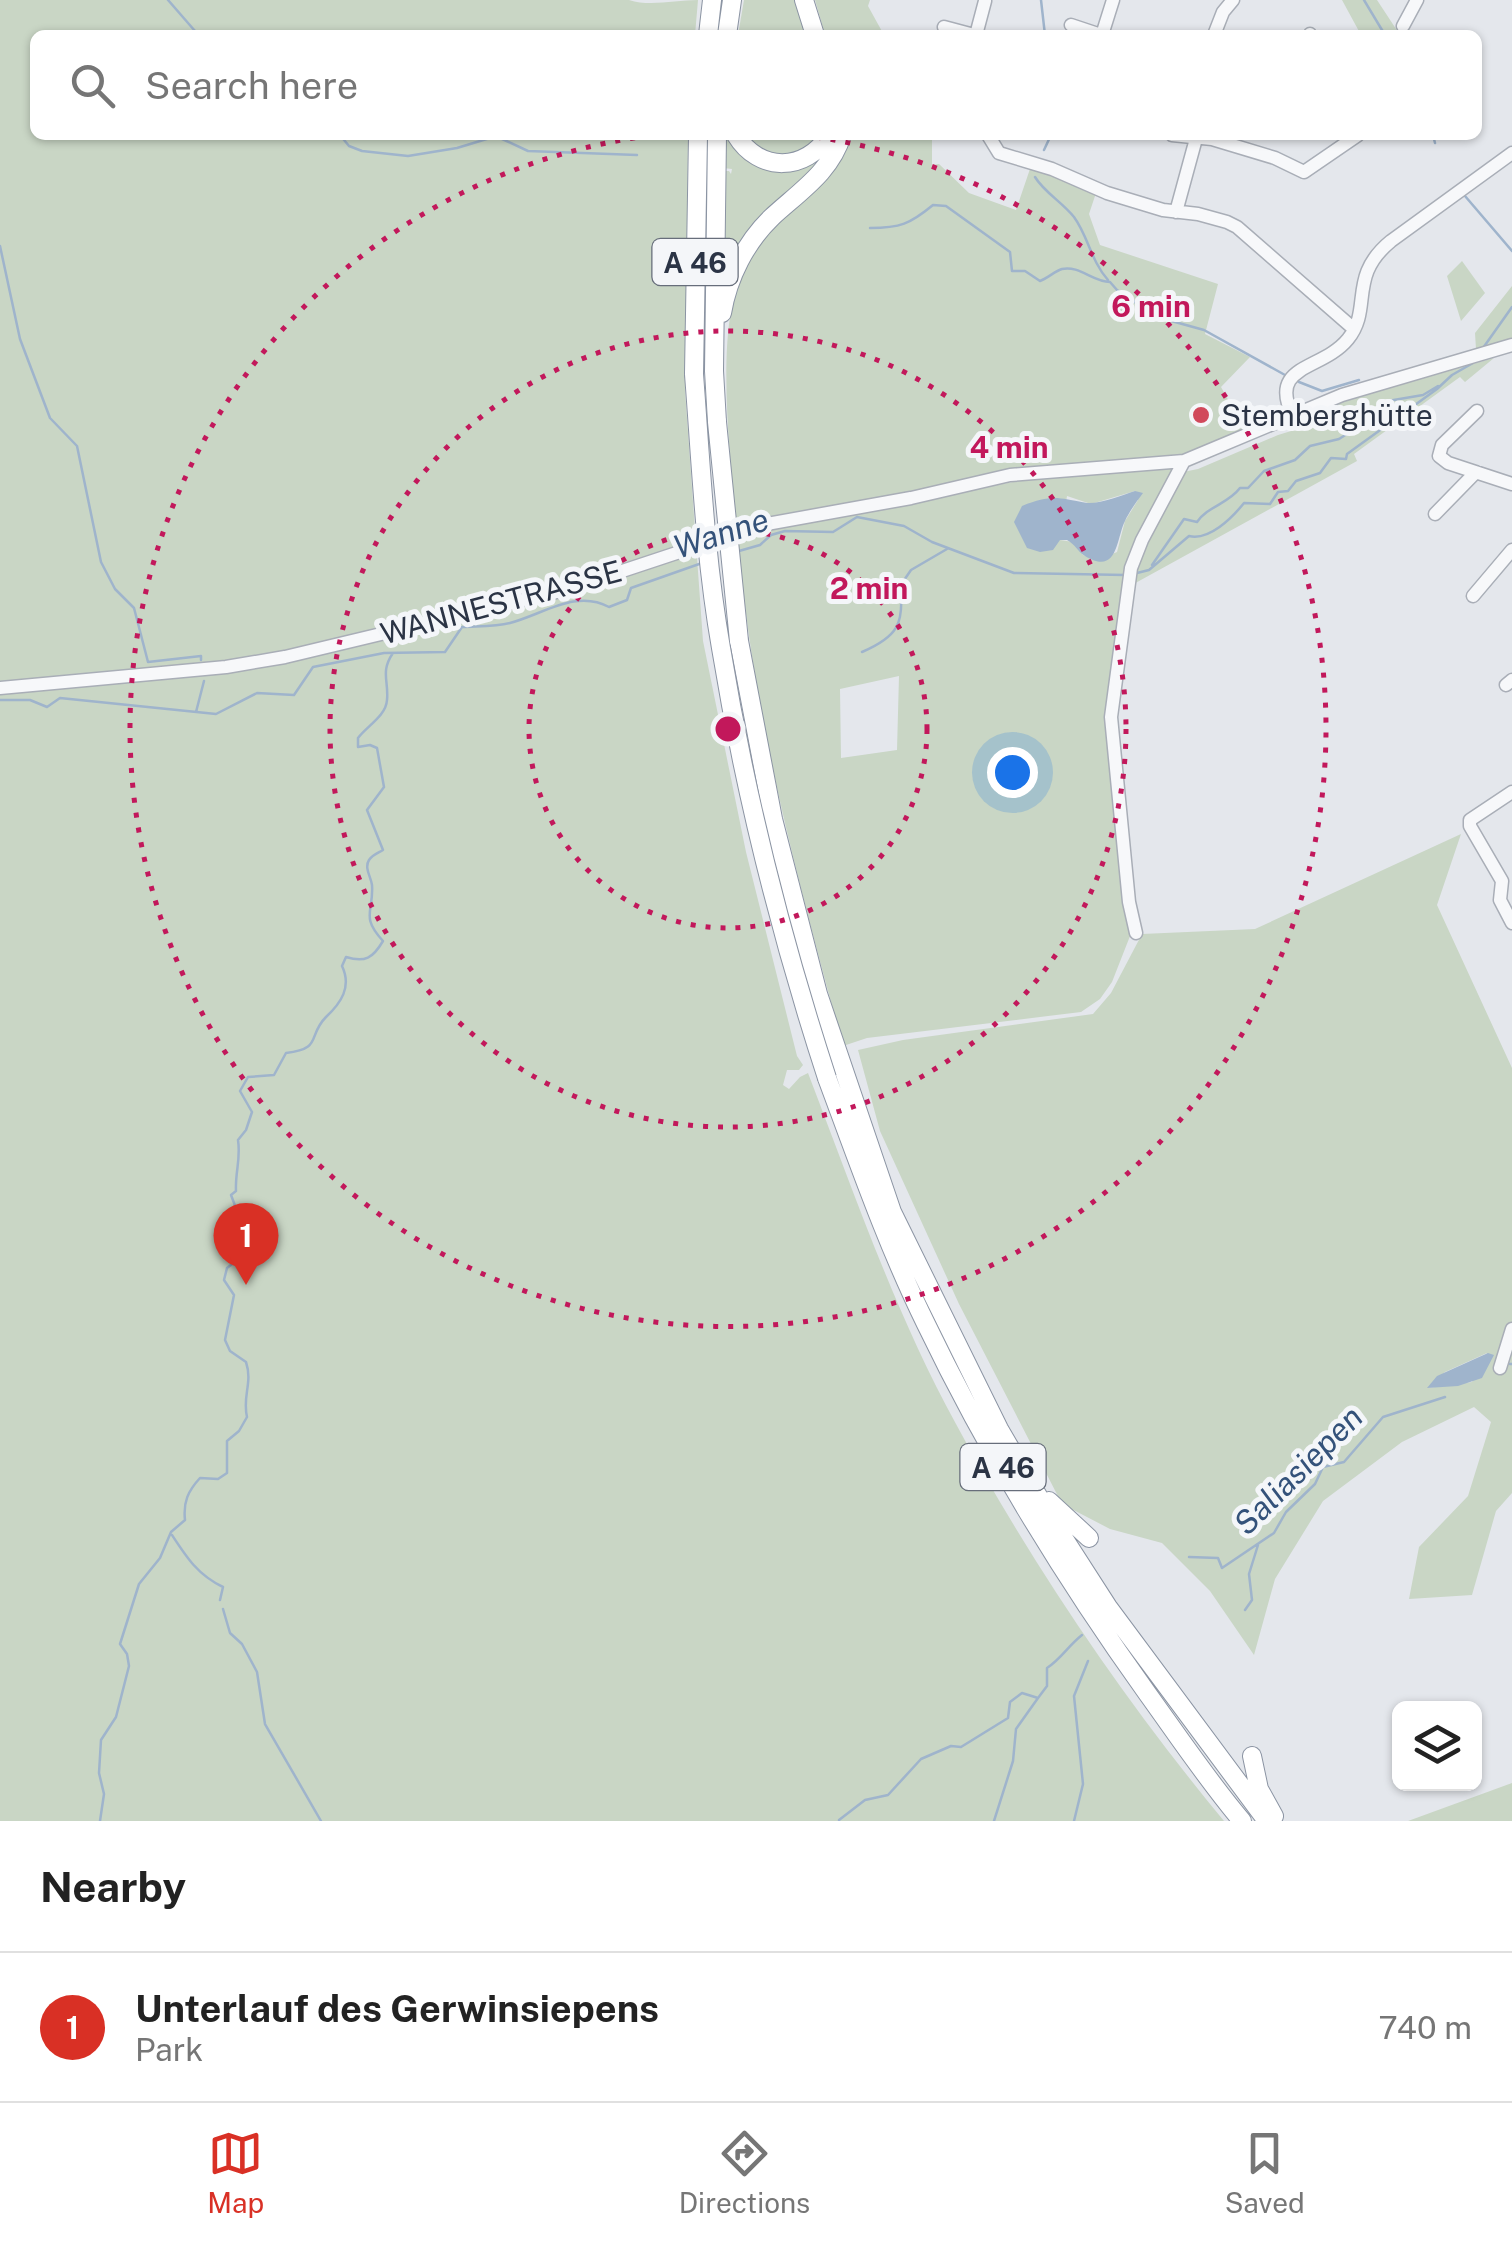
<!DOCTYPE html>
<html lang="en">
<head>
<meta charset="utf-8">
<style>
  body { margin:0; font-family:"Public Sans",sans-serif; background:#f6f6f6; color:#222 }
  .controls { position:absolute; right:30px; bottom:30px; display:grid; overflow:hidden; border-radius:15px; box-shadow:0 2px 8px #0004 }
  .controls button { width:90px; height:90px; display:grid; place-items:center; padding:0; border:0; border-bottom:2px solid #e0e0e0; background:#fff; color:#222; font:50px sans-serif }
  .you { position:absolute; left:1012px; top:772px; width:35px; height:35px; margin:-25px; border:8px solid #fff; border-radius:50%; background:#1a73e8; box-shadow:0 0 0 15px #1a73e833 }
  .badge { display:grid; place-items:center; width:65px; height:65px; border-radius:50%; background:#d93025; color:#fff; font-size:32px; font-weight:700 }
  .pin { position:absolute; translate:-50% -82px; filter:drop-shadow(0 2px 5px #0008) }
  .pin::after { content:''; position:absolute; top:52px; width:35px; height:30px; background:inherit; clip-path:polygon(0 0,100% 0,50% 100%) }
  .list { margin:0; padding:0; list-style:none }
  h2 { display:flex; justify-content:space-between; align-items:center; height:130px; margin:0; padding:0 40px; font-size:42px }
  h2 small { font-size:32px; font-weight:400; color:#767676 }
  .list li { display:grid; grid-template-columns:65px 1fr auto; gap:30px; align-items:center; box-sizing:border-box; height:150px; padding:0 40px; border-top:2px solid #e0e0e0 }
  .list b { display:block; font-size:38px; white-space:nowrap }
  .list p { margin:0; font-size:32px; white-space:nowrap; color:#767676 }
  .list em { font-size:32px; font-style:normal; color:#767676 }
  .icon { flex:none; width:55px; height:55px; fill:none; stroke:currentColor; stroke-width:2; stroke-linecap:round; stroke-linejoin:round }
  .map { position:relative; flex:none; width:1512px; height:1821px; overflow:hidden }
  .search { position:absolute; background:#fff; box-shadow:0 2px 8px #0004; left:30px; right:30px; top:30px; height:110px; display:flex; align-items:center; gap:25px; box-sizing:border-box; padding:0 35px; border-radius:15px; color:#767676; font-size:38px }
  .sheet { height:280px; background:#fff }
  nav { display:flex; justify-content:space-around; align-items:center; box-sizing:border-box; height:140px; border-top:2px solid #e0e0e0; background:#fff; font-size:28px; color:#767676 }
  nav a { display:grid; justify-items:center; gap:5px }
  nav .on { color:#d93025 }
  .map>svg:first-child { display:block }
  .green { fill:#c9d6c5; fill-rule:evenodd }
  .water { fill:#9fb4cc }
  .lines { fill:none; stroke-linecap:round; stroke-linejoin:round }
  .stream { stroke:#9fb4cc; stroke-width:2.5 }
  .minor-casing { stroke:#a9aeb7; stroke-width:15 }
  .highway-casing { stroke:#8b94a3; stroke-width:20 }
  .minor { stroke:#f7f8fa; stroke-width:12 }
  .highway { stroke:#fff; stroke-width:18 }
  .highway-bridge-casing { stroke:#8b94a3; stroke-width:20; stroke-linecap:butt }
  .highway-bridge { stroke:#fff; stroke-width:18 }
  .ring { fill:none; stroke:#c2185b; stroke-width:5; stroke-dasharray:5 10 }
  .poi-dot { fill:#d1495b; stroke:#f4f6f9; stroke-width:4 }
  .labels { text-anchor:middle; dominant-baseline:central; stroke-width:10; stroke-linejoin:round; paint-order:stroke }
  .shield { fill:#f4f6f9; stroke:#676e7b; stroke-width:2.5 }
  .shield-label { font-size:28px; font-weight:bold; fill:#2b3445 }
  .poi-label { font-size:30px; fill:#2b3445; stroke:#f4f6f9; text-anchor:start }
  .street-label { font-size:30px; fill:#2b3445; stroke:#f4f6f9 }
  .water-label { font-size:32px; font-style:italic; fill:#34527a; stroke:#f4f6f9 }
  .centre { fill:#c2185b; stroke:#f4f6f9; stroke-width:5 }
  .ring-label { font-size:30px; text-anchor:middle; font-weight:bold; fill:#c2185b; stroke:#f4f6f9; stroke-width:10; stroke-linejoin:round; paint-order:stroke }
</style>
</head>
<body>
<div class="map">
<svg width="1512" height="1821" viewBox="0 0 1512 1821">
  <rect width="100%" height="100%" fill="#e4e7ec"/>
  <!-- green -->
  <path class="green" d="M0 0H629C650 7 675 0 698 0L695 35H35V135H688L685 390 703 641 746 852 797 1056 803 1065 799 1070H787L783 1085 789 1089 800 1077 808 1073C853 1190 895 1313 956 1424 1031 1563 1123 1699 1224 1821H0Z
    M744 0H797L810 35H738Z
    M815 0H870L868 6 884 35H825Z
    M1342 0H1377L1400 35H1361Z
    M725 135H733L757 161 836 144 779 206 723 296 722 171H729L731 174 732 169 723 168Z
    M741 135H825L811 151 775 160Z
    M845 135H932V165L939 164 969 193 1016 210 1031 166 1096 193 1089 214 1100 245 1218 284 1205 334 1250 357 1221 387 1246 432 1183 458 1033 469 736 528C731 460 715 339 740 277 761 227 811 178 845 135Z
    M1462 261 1485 293 1461 321 1447 276Z
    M1512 286V339L1476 349 1475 333Z
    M1494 358 1465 382 1460 377 1354 454 1357 461 1130 586 1135 566 1183 472 1198 469 1278 435 1324 421 1328 411 1346 400Z
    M1181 465 1139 542 1109 717 1132 931 1112 982 1100 999 1081 1012 867 1038 843 1046C797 877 751 710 738 535L1055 474ZM1135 491 1138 500 1125 521 1117 552 1098 560 1083 555 1073 542 1060 540 1067 496 1091 504ZM899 676 897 750 841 758 840 689Z
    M1461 834 1437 905 1512 1068V1493L1496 1511 1472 1595 1409 1599 1419 1547 1468 1496 1491 1422 1474 1407 1402 1442 1323 1501 1275 1579 1254 1655 1210 1591 1162 1543 1110 1529 1062 1504 959 1304 880 1131 858 1050 903 1040 1093 1014 1111 993 1142 934 1255 929ZM1487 1353 1472 1382 1428 1388 1445 1372Z
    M1512 1783V1821H1408Z"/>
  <!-- water -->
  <path class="water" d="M1135 491 1143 493C1137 501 1129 512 1125 521 1116 539 1118 576 1085 556 1078 552 1075 544 1067 540H1060L1053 550 1040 552 1027 548 1014 522 1022 506C1053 494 1057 498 1087 503 1100 504 1123 495 1135 491Z
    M1488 1353 1494 1355 1482 1378 1458 1386 1427 1388 1437 1376Z"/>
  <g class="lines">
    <!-- stream -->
    <path class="stream" d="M168 0 195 31 204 35
      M1041 0 1045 35
      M1364 0 1385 35
      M340 135 349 146 362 151 408 156 457 148 490 138H500L528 151 637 155
      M1433 135 1435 143
      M1044 150 1051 135
      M1035 177C1044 192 1062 202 1074 217 1088 236 1091 261 1108 280
      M1465 196 1512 251
      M870 228C900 228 910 224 933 205L946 206 1010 252 1012 271H1025L1040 281C1048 278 1055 271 1062 269 1079 265 1093 282 1110 282L1117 290 1130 297 1146 314 1204 330 1285 375
      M0 246 20 339 50 418 77 446 101 562 115 589 134 608 148 662 201 656V660
      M1483 348 1512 307
      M1299 382 1322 391 1359 380
      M739 551 760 545 771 535 785 531 833 532 857 517 904 526 932 542 1014 573 1125 575
      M1152 565 1184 519 1197 522C1208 506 1228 504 1240 488H1248L1264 471 1295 460 1310 446 1339 439 1358 427 1382 402 1423 395 1438 386
      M1133 574 1149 570 1189 536C1209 541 1232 518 1244 503L1270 504 1278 492 1288 491 1296 481 1320 473 1331 458 1346 459 1347 454 1437 389 1452 375 1473 363
      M862 652C897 637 905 624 900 586L911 570 947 549
      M0 700H30L47 707 60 698 216 714 257 693 294 695 313 667 384 653 445 652 462 627C478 626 495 627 510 623 544 614 576 589 609 607L627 600 631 588 702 563
      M196 712 204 681
      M1510 1364H1512
      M172 1535C187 1558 198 1575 223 1587L220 1600
      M1189 1557 1218 1558 1222 1568 1274 1533 1286 1512 1315 1484 1323 1467 1344 1462 1383 1417 1445 1397
      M223 1609 230 1633 242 1644 257 1672 265 1724 321 1821
      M1245 1610 1252 1600 1249 1574 1258 1545
      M839 1820 865 1800 888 1795 921 1759 951 1746 961 1747 1008 1718 1010 1702 1022 1693 1038 1698 1047 1686V1668C1061 1659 1068 1646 1082 1635
      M100 1821 104 1794 99 1773 101 1740 116 1717 129 1666 127 1654 120 1644 139 1584 160 1558 171 1532 185 1520C183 1502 188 1491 200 1478L218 1479 227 1473V1441L239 1431 247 1417C242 1396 253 1383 246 1362L230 1351 225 1340 234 1295 224 1280 227 1268 240 1258 248 1240 231 1195 236 1191C235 1172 241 1159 238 1140L246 1130 252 1112 240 1091 248 1077 274 1075 286 1053C323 1049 307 1036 326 1017 341 1003 352 987 342 966L346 957C365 963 373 958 383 941 360 916 374 912 372 885 371 877 364 868 369 860 372 855 378 853 383 850L367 810 384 787 377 748 370 745 358 747V738C367 726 386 716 387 700 389 681 380 672 393 653
      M994 1821 1013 1761 1016 1729 1038 1698
      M1074 1821 1083 1784 1074 1696 1088 1661"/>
    <!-- minor casing -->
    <g class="minor-casing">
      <path id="minor" d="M1071 25 1101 35
        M1403 26 1417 0
        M944 27 974 35
        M1310 34V35
        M976 35 985 1
        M1102 35 1113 0
        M1214 35 1223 12 1233 0
        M988 135 999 153 1052 169 1107 193 1163 210 1198 214 1227 222 1237 227 1354 329
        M1172 135 1212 139 1275 158 1304 172 1358 135
        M1176 212 1197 135
        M1477 411 1442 445 1439 456 1448 463 1512 484
        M1293 416C1267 364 1322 371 1348 339 1373 308 1347 277 1391 241L1512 153
        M1435 514 1476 472
        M1473 596 1512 550
        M1506 685 1512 680
        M0 688 226 667 285 657 565 590 761 525 911 498 1010 475 1184 461 1342 395 1512 345
        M1512 792 1470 820V826L1502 881 1500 900 1512 923
        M1136 933 1129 902 1111 717 1131 568 1142 540 1184 461
        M1500 1368 1512 1329"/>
    </g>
    <!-- highway casing -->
    <g class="highway-casing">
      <path id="highway" d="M804 0 815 35
        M708 35 712 0
        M727 35 732 0
        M736 135C759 173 806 172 829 135
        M722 313C728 277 746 242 772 217 799 192 831 172 842 135
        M694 374 698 135
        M717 422 714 371 717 135
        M739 641 773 819 818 994 892 1212 999 1429 1052 1520 1108 1607 1267 1821
        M827 1078C858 1161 887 1245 926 1324 988 1453 1064 1577 1147 1693 1178 1736 1208 1781 1242 1821
        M1049 1501 1089 1538
        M1252 1756 1259 1789 1274 1816"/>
    </g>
    <!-- minor -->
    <use href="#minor" class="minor"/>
    <!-- highway -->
    <use href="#highway" class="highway"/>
    <!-- highway-bridge casing -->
    <g class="highway-bridge-casing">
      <path id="highway-bridge" d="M694 374C701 465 705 557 721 648 745 794 781 937 827 1078
        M717 422 739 641"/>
    </g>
    <!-- highway-bridge -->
    <use href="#highway-bridge" class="highway-bridge"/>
  </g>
  <!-- distance rings -->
  <g class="ring">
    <circle cx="728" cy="729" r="199"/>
    <circle cx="728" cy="729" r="398"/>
    <path d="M801 135A598 598 0 1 1 655 135"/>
  </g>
  <!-- markers -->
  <circle class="poi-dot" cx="1201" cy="415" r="10"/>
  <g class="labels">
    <!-- shield labels -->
    <g class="shield">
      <rect x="652.5" y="239" width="85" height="46" rx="8"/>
      <rect x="960.5" y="1444" width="85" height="46" rx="8"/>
    </g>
    <g class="shield-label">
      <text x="695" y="262">A 46</text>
      <text x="1003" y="1467">A 46</text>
    </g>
    <!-- poi labels -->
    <g class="poi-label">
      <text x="1221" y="415">Stemberghütte</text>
    </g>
    <!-- street labels -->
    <g class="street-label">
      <text transform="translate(501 602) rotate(-15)">WANNESTRASSE</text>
    </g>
    <!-- water labels -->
    <g class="water-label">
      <text transform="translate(721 533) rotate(-18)">Wanne</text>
      <text transform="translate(1298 1470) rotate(-45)">Saliasiepen</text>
    </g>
  </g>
  <circle cx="728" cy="729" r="15" class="centre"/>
  <g class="ring-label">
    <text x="1151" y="317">6 min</text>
    <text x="1009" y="458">4 min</text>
    <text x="869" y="599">2 min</text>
  </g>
</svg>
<div class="controls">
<button><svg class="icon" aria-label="layers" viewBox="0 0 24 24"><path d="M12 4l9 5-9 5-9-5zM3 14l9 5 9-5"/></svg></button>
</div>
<div class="you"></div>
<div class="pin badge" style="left:246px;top:1285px">1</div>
<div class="search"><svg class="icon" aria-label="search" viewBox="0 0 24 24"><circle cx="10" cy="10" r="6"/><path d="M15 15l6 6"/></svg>Search here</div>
</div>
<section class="sheet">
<h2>Nearby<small></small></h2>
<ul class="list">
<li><span class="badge">1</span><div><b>Unterlauf des Gerwinsiepens</b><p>Park</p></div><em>740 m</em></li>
</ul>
</section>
<nav>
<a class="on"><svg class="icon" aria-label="map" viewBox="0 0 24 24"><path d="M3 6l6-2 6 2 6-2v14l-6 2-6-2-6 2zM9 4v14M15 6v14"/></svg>Map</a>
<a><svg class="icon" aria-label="directions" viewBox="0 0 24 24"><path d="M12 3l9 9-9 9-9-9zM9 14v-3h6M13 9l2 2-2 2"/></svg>Directions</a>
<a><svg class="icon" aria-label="saved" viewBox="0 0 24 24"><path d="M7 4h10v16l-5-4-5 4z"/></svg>Saved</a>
</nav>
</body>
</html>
